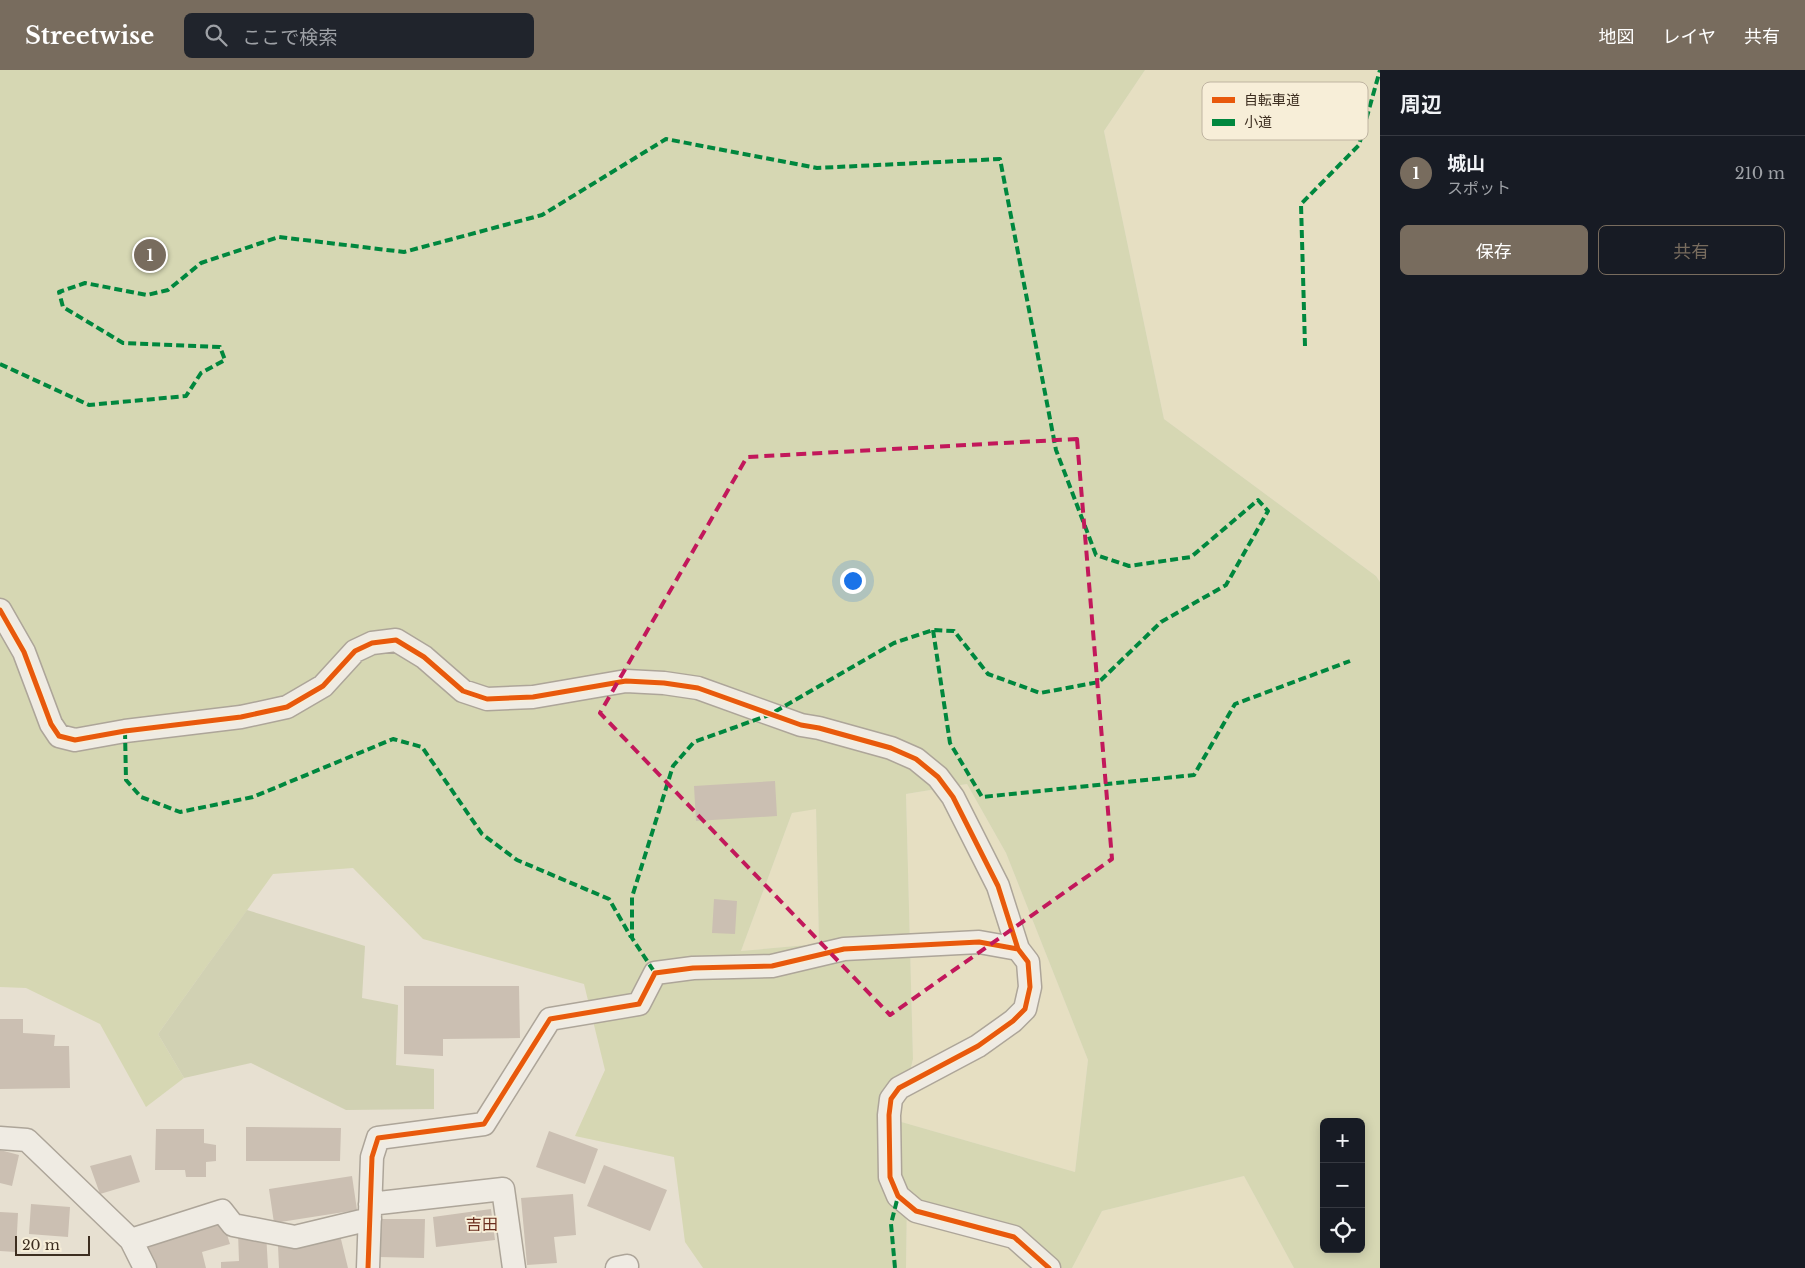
<!DOCTYPE html>
<html lang="ja">
<head>
<meta charset="utf-8">
<style>
  body { margin:0; font-family:"Libre Baskerville","Noto Sans JP",serif; background:#20242c; color:#f1f3f6 }
  .controls { position:absolute; right:15px; bottom:15px; display:grid; overflow:hidden; border-radius:8px; box-shadow:0 2px 12px #0003 }
  .controls button { width:45px; height:45px; display:grid; place-items:center; padding:0; border:0; border-bottom:1px solid #363941; background:#171b24; color:#f1f3f6; font:25px sans-serif }
  .scale { position:absolute; left:15px; bottom:12px; width:75px; box-sizing:border-box; padding-left:5px; border:2px solid #3d2e20; border-top:0; font-size:14px; line-height:18px; white-space:nowrap; color:#3d2e20; -webkit-text-stroke:4px #f7eed8; paint-order:stroke }
  .you { position:absolute; left:852px; top:510px; width:18px; height:18px; margin:-12px; border:4px solid #fff; border-radius:50%; background:#1a73e8; box-shadow:0 0 0 8px #1a73e833 }
  .badge { display:grid; place-items:center; width:32px; height:32px; border-radius:50%; background:#786c5e; color:#fff; font-size:16px; font-weight:700 }
  .pin { position:absolute; translate:-50% -50%; border:2px solid #fff; box-shadow:0 1px 5px #0006 }
  .list { margin:0; padding:0; list-style:none }
  h2 { display:flex; justify-content:space-between; align-items:center; height:65px; margin:0; padding:0 20px; font-size:21px }
  h2 small { font-size:16px; font-weight:400; color:#9ea1a6 }
  .list li { display:grid; grid-template-columns:32px 1fr auto; gap:15px; align-items:center; box-sizing:border-box; height:75px; padding:0 20px; border-top:1px solid #363941 }
  .list b { display:block; font-size:19px; white-space:nowrap }
  .list p { margin:0; font-size:16px; white-space:nowrap; color:#9ea1a6 }
  .list em { font-size:16px; font-style:normal; color:#9ea1a6 }
  .actions { display:flex; gap:10px; padding:15px 20px }
  .actions a { flex:1; padding:11px 0; border:1px solid #786c5e; border-radius:8px; text-align:center; font-size:18px; color:#786c5e }
  .actions .main { background:#786c5e; color:#fff }
  .icon { flex:none; width:28px; height:28px; fill:none; stroke:currentColor; stroke-width:2; stroke-linecap:round; stroke-linejoin:round }
  .map { position:relative; flex:none; width:1380px; height:1198px; overflow:hidden }
  header { display:flex; align-items:center; gap:30px; box-sizing:border-box; height:70px; padding:0 25px; background:#786c5e; color:#fff }
  header strong { font-size:24px }
  nav { display:flex; gap:28px; margin-inline-start:auto; font-size:18px }
  .search { width:350px; height:45px; background:#20242c; display:flex; align-items:center; gap:12px; box-sizing:border-box; padding:0 18px; border-radius:8px; color:#9ea1a6; font-size:19px }
  main { display:flex }
  aside { flex:1; background:#171b24 }
  .map>svg:first-child { display:block }
  .farmland { fill:#e6dfc2 }
  .green { fill:#d6d7b3; fill-rule:evenodd }
  .cemetery { fill:#d1d1b3 }
  .building { fill:#cbbfb2 }
  .lines { fill:none; stroke-linecap:round; stroke-linejoin:round }
  .street-casing { stroke:#ada599; stroke-width:25 }
  .street { stroke:#efebe3; stroke-width:22 }
  .quiet { stroke:#00873e; stroke-width:4; stroke-dasharray:8 4; stroke-linecap:butt }
  .cycleway-casing { stroke:#f7eed8; stroke-width:8 }
  .cycleway { stroke:#e8590c; stroke-width:5 }
  .marked { fill:none; stroke:#c2185b; stroke-width:4; stroke-dasharray:10 6; stroke-linejoin:round }
  .labels { text-anchor:middle; dominant-baseline:central; stroke-width:4; stroke-linejoin:round; paint-order:stroke }
  .neighbourhood-label { font-size:16px; fill:#6b2e1e; stroke:#f7eed8 }
  .key { fill:#f7eed8; stroke:#bfb4a1; stroke-width:1 }
  .key-label { font-size:14px; fill:#3d2e20 }
</style>
</head>
<body>
<header>
<strong>Streetwise</strong>
<div class="search"><svg class="icon" aria-label="search" viewBox="0 0 24 24"><circle cx="10" cy="10" r="6"/><path d="M15 15l6 6"/></svg>ここで検索</div>
<nav><a>地図</a><a>レイヤ</a><a>共有</a></nav>
</header>
<main>
<div class="map">
<svg width="1380" height="1198" viewBox="0 0 1380 1198">
  <rect width="100%" height="100%" fill="#e7e0d1"/>
  <!-- farmland -->
  <path class="farmland" d="M1145 0H1380V512L1376 506 1164 349 1104 61Z
    M967 714 1006 783 1088 990 1075 1102 898 1051 913 989 906 724Z
    M816 738 819 874 741 881 792 743Z
    M1244 1106 1294 1198H1072L1102 1141Z
    M907 1128 1017 1158 1062 1198H906Z"/>
  <!-- green -->
  <path class="green" d="M0 0H1145L1104 61 1164 349 1376 506 1380 512V1198H1294L1244 1106 1102 1141 1072 1198H1062L1017 1158 907 1129 906 1198H703L685 1172 674 1087 575 1066 605 1000 584 914 423 869 353 798 273 804 158 964 184 1008 146 1037 100 954 26 918 0 917ZM967 714 1006 783 1088 990 1075 1102 898 1051 913 989 906 724ZM816 739 819 874 741 881 792 743ZM1324 1052H1361V1179H1324Z"/>
  <!-- cemetery -->
  <path class="cemetery" d="M247 840 365 876 362 928 398 935 396 995 434 999V1039L346 1040 251 993 184 1008 158 964Z"/>
  <!-- building -->
  <path class="building" d="M775 711 777 746 696 751 694 716Z
    M714 829 737 831 735 864 712 863Z
    M404 916H519L520 968 443 969V986L404 984Z
    M0 949H23V963L55 965 54 976H69L70 1018 0 1019Z
    M246 1057 341 1058 340 1091H246Z
    M156 1059H204V1073L216 1075V1091L206 1092V1107H186L185 1100H155Z
    M549 1061 598 1079 585 1114 536 1097Z
    M0 1080 19 1085 12 1116 0 1113Z
    M131 1085 140 1112 100 1124 90 1096Z
    M604 1095 667 1120 650 1161 587 1136Z
    M352 1106 357 1140 274 1153 269 1119Z
    M573 1124 576 1165 554 1167 557 1193 527 1195 521 1128Z
    M31 1134 70 1137 68 1167 29 1164Z
    M491 1139 495 1170 436 1177 433 1147Z
    M0 1142 18 1143 16 1182 0 1181Z
    M380 1149H425L424 1188 379 1187Z
    M223 1152 230 1174 202 1182 206 1198H154L147 1176Z
    M339 1161 348 1198H279L278 1176Z
    M266 1162 268 1198H221V1192L239 1191 238 1163Z"/>
  <g class="lines">
    <!-- street casing -->
    <g class="street-casing">
      <path id="street" d="M0 540 24 582 51 654 59 666 75 670 125 661 241 647 287 637 323 616 355 581 372 573 396 570 424 587 463 621 487 629 533 627 626 611 664 613 698 618 801 655 819 658 891 678 916 689 938 707 953 727 998 816 1018 879 1028 892 1030 917 1025 939 1013 951 978 976 899 1018 891 1029 889 1045 890 1107 898 1126 916 1141 1014 1167 1049 1198
        M0 1068 27 1070 131 1170 145 1198
        M370 1134 503 1119 514 1198
        M131 1170 222 1141 233 1155 295 1167 370 1149
        M368 1198 372 1087 378 1068 484 1054 550 949 639 934 655 903 693 898 772 896 844 879 979 872 1018 879
        M617 1198 627 1196"/>
    </g>
    <!-- street -->
    <use href="#street" class="street"/>
    <!-- quiet -->
    <path class="quiet" d="M1305 276 1301 134 1359 75 1380 0
      M0 294 89 335 186 326 201 303 225 290 220 277 123 273 63 237 59 222 85 213 147 225 168 220 201 193 279 167 404 182 542 145 666 69 817 98 1000 89 1056 380 1096 485 1129 496 1191 487 1258 430 1268 441 1226 515 1161 552 1099 612 1040 623 988 604 954 561 933 560 894 573 769 645 694 672 673 696 632 827V868L655 903
      M933 560 950 673 982 727 1194 705 1235 634 1350 591
      M125 661 126 710 141 727 180 742 253 727 393 669 422 677 482 764 517 790 609 829 631 867
      M895 1198 891 1154 898 1126"/>
    <!-- cycleway casing -->
    <g class="cycleway-casing">
      <path id="cycleway" d="M0 540 24 582 51 654 59 666 75 670 125 661 241 647 287 637 323 616 355 581 372 573 396 570 424 587 463 621 487 629 533 627 626 611 664 613 698 618 801 655 819 658 891 678 916 689 938 707 953 727 998 816 1018 879 1028 892 1030 917 1025 939 1013 951 978 976 899 1018 891 1029 889 1045 890 1107 898 1126 916 1141 1014 1167 1049 1198
        M368 1198 372 1087 378 1068 484 1054 550 949 639 934 655 903 693 898 772 896 844 879 979 872 1018 879"/>
    </g>
    <!-- cycleway -->
    <use href="#cycleway" class="cycleway"/>
  </g>
  <!-- marked area -->
  <path class="marked" d="M1077 369 1112 789 890 945 600 643 747 387Z"/>
  <g class="labels">
    <!-- neighbourhood labels -->
    <g class="neighbourhood-label">
      <text x="482" y="1154">吉田</text>
    </g>
  </g>
  <!-- legend -->
  <rect x="1202" y="12" width="166" height="58" rx="8" class="key"/>
  <rect x="1212" y="27" width="23" height="6" fill="#e8590c"/>
  <rect x="1212" y="49" width="23" height="7" fill="#00873e"/>
  <g class="key-label">
    <text x="1244" y="35">自転車道</text>
    <text x="1244" y="57">小道</text>
  </g>
</svg>
<div class="controls">
<button>+</button>
<button>−</button>
<button><svg class="icon" aria-label="locate" viewBox="0 0 24 24"><circle cx="12" cy="12" r="6"/><path d="M12 2v4M12 18v4M2 12h4M18 12h4"/></svg></button>
</div>
<div class="scale">20 m</div>
<div class="you"></div>
<div class="pin badge" style="left:150px;top:185px">1</div>
</div>
<aside>
<h2>周辺<small></small></h2>
<ul class="list">
<li><span class="badge">1</span><div><b>城山</b><p>スポット</p></div><em>210 m</em></li>
</ul>
<div class="actions"><a class="main">保存</a><a>共有</a></div>
</aside>
</main>
</body>
</html>
